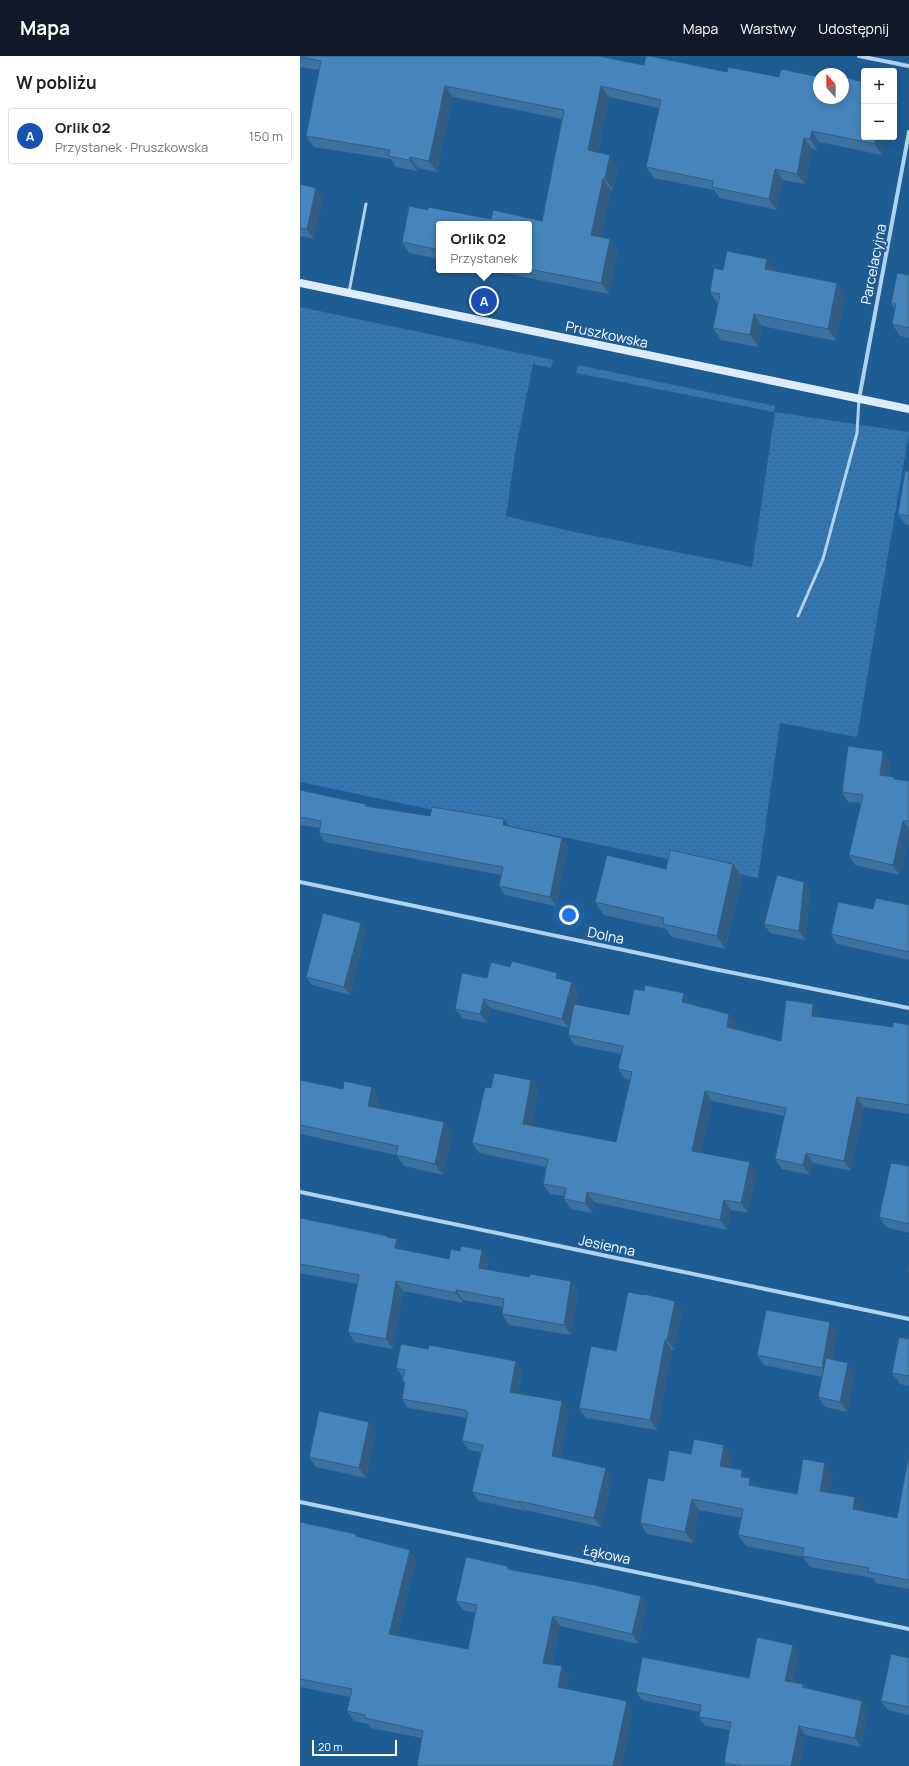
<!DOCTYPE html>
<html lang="pl">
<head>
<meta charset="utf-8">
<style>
  body { margin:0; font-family:Manrope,sans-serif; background:#f2f2f2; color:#202124 }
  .controls { position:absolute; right:12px; top:12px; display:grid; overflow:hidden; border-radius:4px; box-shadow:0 2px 10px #0003 }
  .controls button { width:36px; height:36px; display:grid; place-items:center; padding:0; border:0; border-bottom:1px solid #e0e0e0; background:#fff; color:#202124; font:20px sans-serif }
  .compass { position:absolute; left:513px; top:12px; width:36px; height:36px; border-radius:50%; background:#fff; box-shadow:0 2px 10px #0003; rotate:339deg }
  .scale { position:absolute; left:12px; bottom:10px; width:85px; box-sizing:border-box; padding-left:4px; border:2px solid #fff; border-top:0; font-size:11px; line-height:14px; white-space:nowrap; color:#fff; -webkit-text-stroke:3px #1e5c94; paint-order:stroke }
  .you { position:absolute; left:269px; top:859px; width:14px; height:14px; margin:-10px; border:3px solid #fff; border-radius:50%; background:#1a73e8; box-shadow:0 0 0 6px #1a73e833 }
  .badge { display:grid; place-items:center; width:26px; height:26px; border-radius:50%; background:#111827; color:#fff; font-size:13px; font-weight:700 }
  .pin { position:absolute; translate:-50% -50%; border:2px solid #fff; box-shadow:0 1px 4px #0006 }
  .popup { position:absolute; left:136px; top:165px; width:96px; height:52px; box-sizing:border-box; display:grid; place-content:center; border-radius:4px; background:#fff; filter:drop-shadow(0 1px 3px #0005); font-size:13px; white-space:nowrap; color:#757577 }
  .popup b { font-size:15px; color:#202124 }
  .popup::after { content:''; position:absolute; left:50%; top:100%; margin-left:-8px; border:8px solid transparent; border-top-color:#fff }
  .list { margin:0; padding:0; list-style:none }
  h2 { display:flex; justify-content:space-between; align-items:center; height:52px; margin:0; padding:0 16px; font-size:17px }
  h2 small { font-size:13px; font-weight:400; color:#757577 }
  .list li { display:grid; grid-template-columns:26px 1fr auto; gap:12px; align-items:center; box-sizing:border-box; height:56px; margin:0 8px 8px; padding:0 8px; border:1px solid #e0e0e0; border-radius:4px }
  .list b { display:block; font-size:15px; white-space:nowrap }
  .list p { margin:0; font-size:13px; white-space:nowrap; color:#757577 }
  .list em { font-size:13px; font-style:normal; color:#757577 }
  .map { position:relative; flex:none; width:609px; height:1710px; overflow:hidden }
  header { display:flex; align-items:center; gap:24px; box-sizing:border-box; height:56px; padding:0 20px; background:#111827; color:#fff }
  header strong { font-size:19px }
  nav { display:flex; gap:22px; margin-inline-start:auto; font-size:14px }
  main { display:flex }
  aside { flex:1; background:#fff }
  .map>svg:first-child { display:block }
  .grass { fill:url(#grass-dots) }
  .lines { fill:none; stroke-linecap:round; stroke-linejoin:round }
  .lane { stroke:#b0d2ee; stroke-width:3 }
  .street { stroke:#b0d2ee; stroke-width:4 }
  .secondary { stroke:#ddecfa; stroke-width:8 }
  .wall { fill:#3c72a1 }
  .shaded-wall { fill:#315d83 }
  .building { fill:#4685bb; stroke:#315d83 }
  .labels { text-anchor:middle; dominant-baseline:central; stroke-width:4; stroke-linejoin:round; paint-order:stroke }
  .street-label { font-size:14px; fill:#fff; stroke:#1e5c94 }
</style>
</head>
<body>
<header>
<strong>Mapa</strong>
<nav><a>Mapa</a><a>Warstwy</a><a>Udostępnij</a></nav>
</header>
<main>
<aside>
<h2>W pobliżu<small></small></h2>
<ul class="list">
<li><span class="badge" style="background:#1a4fb4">A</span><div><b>Orlik 02</b><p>Przystanek · Pruszkowska</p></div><em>150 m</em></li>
</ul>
</aside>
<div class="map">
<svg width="609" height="1710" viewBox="0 0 609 1710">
  <defs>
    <pattern id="grass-dots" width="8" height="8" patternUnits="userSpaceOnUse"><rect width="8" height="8" fill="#3276b2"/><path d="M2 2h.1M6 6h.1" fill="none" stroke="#3f617f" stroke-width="1.8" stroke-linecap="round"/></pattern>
  </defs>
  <rect width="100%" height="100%" fill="#1e5c94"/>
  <!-- grass -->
  <path class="grass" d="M0 251 253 304 251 312 233 308 216 392 206 460 270 475 452 511 475 356 609 376 557 681 480 667 458 822 0 726Z
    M278 309 475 350 474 356 276 317Z"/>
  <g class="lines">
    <!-- lane -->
    <path class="lane" d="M49 236 66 148
      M498 560 523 503 557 377 559 343"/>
    <!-- street -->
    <path class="street" d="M559 0 609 10
      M559 343 609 76
      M0 826 414 913 609 952
      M0 1136 609 1263
      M0 1446 609 1573"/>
    <!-- secondary -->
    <path class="secondary" d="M0 227 609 353"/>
  </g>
  <!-- wall -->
  <path class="wall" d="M0 0H298L586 81 582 99 519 86 517 94 512 93 505 128 483 124 477 154 420 142 414 134 354 122 346 111 359 52 309 41 298 96 318 110 313 134H311L301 181 318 194 309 238 190 214H229V168H139V203L109 197 102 186 128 154 191 163 242 165 262 63 153 41 137 116 118 112 117 115 96 111 91 103 14 91 6 80 19 14 0 11Z
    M0 126 2 129 23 142 14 183 0 180Z
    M423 214 476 215 545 239 536 285 462 270 458 291 421 284 413 272 418 248 410 236Z
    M609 219V282L600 280 592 268 595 253 591 248Z
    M609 415V469H606L598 458Z
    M590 704 588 720 594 721 596 723 609 725V778L599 819 555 809 549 799 561 747 548 746 542 736Z
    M0 734 65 748 67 750 130 760 210 771 268 791 256 850 205 839 199 830 201 819 25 786 19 777 20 772 0 769Z
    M433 808 442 821 425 893 372 881 366 873 304 859 295 846 366 813Z
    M510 835 505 884 470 877 464 868Z
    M609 849V904L537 888 531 878 573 853Z
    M61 867 66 875 50 939 12 929 6 921Z
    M210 911 257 917 261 923 279 935 275 948 329 959 344 935 384 937 391 947V948L437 968 436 973 481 985 520 958V961L593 971 609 969V1058L564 1051 551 1115 513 1107 510 1119 482 1113 475 1103 484 1060 412 1045 401 1096 457 1116 448 1157 431 1154 427 1174 294 1146 292 1157 271 1153 264 1143V1140L250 1138 243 1128 246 1111 179 1097 172 1087 191 1032 238 1035 231 1070 316 1086 330 1024 325 1023 318 1013 321 998 275 989 268 979 271 965 269 972 190 952 187 967 162 962 155 953 187 922Z
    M0 1024 79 1041 77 1052 144 1066 152 1077 143 1119 104 1110 96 1099 0 1078Z
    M609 1110V1177L586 1171 579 1161Z
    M0 1162 88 1180 89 1182 104 1193V1194L149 1203 160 1195 182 1194 189 1204 187 1213 278 1235 271 1279 209 1269 202 1258 203 1251 163 1244V1247L103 1235 93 1293 55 1286 48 1276 57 1228 0 1217Z
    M382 1255 374 1294H372L357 1374 286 1362 279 1352 316 1295Z
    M530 1266 537 1276 532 1304 555 1317 547 1356 525 1351 518 1341 522 1321 464 1309 457 1299Z
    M609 1283V1330L600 1328 592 1317Z
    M128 1293 216 1305 222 1314 218 1337 269 1354 260 1402 312 1421 301 1471 225 1454V1455L179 1445 172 1436 181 1396 169 1394 162 1385 167 1362 108 1352 102 1343 104 1328 102 1325 103 1321 96 1312Z
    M76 1376 66 1422 16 1411 9 1401Z
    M391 1398 432 1400 430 1411 448 1422H450L456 1431 497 1438 533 1418 529 1436 563 1452 562 1455 597 1462 609 1398V1533L576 1527 573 1522 510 1511 503 1501 446 1490 438 1479 442 1462 399 1454 393 1487 347 1478 340 1467 364 1425Z
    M0 1466 56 1478 58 1481 116 1503 97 1580 168 1593 175 1557 163 1554 156 1545 207 1510 210 1513 341 1540 347 1549 338 1588 260 1570 252 1608 269 1620 266 1633 333 1655 122 1682 71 1672 68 1668 54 1665 47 1655 50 1641 0 1631Z
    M499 1597 493 1626 503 1628 505 1631 568 1654 561 1691 505 1679 499 1710H426L424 1707 430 1674 405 1670 399 1661 400 1656 342 1644 336 1636 449 1622Z
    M609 1602V1659L588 1654 581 1645Z"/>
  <!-- shaded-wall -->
  <path class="shaded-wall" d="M145 30 153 41 137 116 129 105Z
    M301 30 309 41 296 105 288 94Z
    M512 75 519 86 517 94 510 83Z
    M576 81H586L582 99 575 88Z
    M504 82 512 93 505 128 497 118Z
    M310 99 318 110 313 134 305 123Z
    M110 101 118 112 117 115 109 104Z
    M475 113 483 124 477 154 469 143Z
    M303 123 311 134 299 190 291 179Z
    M16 132 23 142 14 183 7 173Z
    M310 183 318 194 309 238 301 227Z
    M467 203 476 215 465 213Z
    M537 227 545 239 536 285 528 273Z
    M454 258 462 270 458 291 450 279Z
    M583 695 590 704 587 729 580 719Z
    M204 763 211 772 203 769Z
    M603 765 609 772V778L599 819 593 809Z
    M262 782 268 791 256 850 250 841Z
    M433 808 442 821 425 893 417 880Z
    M504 826 510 835 505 884 499 875Z
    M61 867 66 875 50 939 44 931Z
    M257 917 263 926 256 922Z
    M272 926 279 935 269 972 262 963Z
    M384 937 391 947 389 956 382 946Z
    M184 943 190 952 187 967 180 958Z
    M513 948 520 958 519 970 512 960Z
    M429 958 437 968 434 981 427 971Z
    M231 1024 238 1035 230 1078 223 1068Z
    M72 1031 79 1041 75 1061 68 1050Z
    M405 1035 412 1045 399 1105 392 1095Z
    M557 1041 564 1051 551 1115 544 1105Z
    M144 1066 152 1077 143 1119 135 1108Z
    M506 1097 513 1107 510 1119 503 1109Z
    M450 1106 457 1116 448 1157 441 1147Z
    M287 1136 294 1146 292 1157 285 1147Z
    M424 1144 431 1154 427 1174 420 1164Z
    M97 1183 104 1193 102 1202 95 1192Z
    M182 1194 189 1204 186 1222 179 1212Z
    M96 1225 103 1235 93 1293 86 1283Z
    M271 1225 278 1235 271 1279 264 1269Z
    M156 1234 163 1244V1247L156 1237Z
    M375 1245 382 1255 374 1294 367 1284Z
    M530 1266 537 1276 529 1322 522 1312Z
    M365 1284 372 1294 357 1374 350 1364Z
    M216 1305 222 1314 216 1345 210 1336Z
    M548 1307 555 1317 547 1356 540 1346Z
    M262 1345 269 1354 259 1409 252 1400Z
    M69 1366 76 1376 66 1422 59 1412Z
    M424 1389 432 1400 428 1421 420 1410Z
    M525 1407 533 1418 527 1446 520 1435Z
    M306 1412 312 1421 301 1471 294 1462Z
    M442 1414 449 1424 450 1422 458 1433 456 1440 441 1421Z
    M555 1441 563 1452 560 1465 553 1453Z
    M392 1443 399 1454 393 1487 385 1476Z
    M219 1445 225 1454V1455L219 1446Z
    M110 1494 116 1503 95 1588 89 1578Z
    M341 1540 347 1549 338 1588 332 1578Z
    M253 1560 260 1570 250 1616 243 1607Z
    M493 1589 499 1597 491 1634 485 1625Z
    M262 1610 269 1620 264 1640 258 1631Z
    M327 1645 333 1655 322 1710H313Z
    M562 1645 568 1654 561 1691 555 1682Z
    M499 1670 505 1679 499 1710H491Z"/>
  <!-- building -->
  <path class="building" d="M0 0H298L344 9 346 0H350L427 16 428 11 479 21 481 13 519 21V42H543V21L564 26V81H576L575 88 512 75 510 83 504 82 497 118 475 113 469 143 412 131 413 125 346 111 361 44 301 30 288 94 310 99 305 123H303L291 179 310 183 301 227 229 213V168H139V194L102 186 109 150 128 154V151L191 163 193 154 242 165 264 54 145 30 129 105 110 101 109 104 88 100 90 94 6 80 21 5 0 1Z
    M0 128 16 132 7 173 0 172Z
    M427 195 467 203 465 213 537 227 528 273 454 258 450 279 413 272 420 238 410 236 414 212 423 214Z
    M597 217 609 219V272L592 268 596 248H591Z
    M605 415H609V460L598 458Z
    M548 690 583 695 580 719 594 721V723L609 725V765H603L593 809 549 799 563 739 542 736Z
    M0 734 65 748V750L130 760 132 751 204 763 203 769 262 782 250 841 199 830 203 811 19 777 21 765 0 761Z
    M370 794 433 808 417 880 363 868 364 862 295 846 307 799 366 813Z
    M477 819 504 826 499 875 464 868Z
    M576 842 609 849V896L531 878 538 846 573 853Z
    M23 857 61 867 44 931 6 921Z
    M212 905 257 917 256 922 272 926 262 963 184 943 180 958 155 953 162 917 187 922 191 906 210 911Z
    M345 929 384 937 382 946 429 958 427 971 481 985 486 944 513 948 512 960 593 971V966L609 969V1049L557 1041 544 1105 506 1097 503 1109 475 1103 486 1052 405 1035 392 1095 450 1106 441 1147 424 1144 420 1164 287 1136 285 1147 264 1143 266 1132 243 1128 248 1103 172 1087 185 1031 191 1032 194 1017 231 1024 223 1068 316 1086 332 1016 318 1013 323 990 268 979 274 948 329 959 334 933 344 935Z
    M0 1024 43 1033 44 1025 72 1031 68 1050 144 1066 135 1108 96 1099 98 1090 0 1069Z
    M591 1107 609 1110V1168L579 1161Z
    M0 1162 88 1180 87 1181 97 1183 95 1192 149 1203 151 1193 160 1195 161 1190 182 1194 179 1212 229 1221 230 1218 271 1225 264 1269 202 1258 204 1243 156 1234V1237L96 1225 86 1283 48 1276 59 1219 0 1208Z
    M609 1207V1216H607Z
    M328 1236 344 1239V1238L375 1245 367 1284H365L350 1364 279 1352 291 1290 316 1295Z
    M466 1254 530 1266 522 1312 457 1299Z
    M599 1281 609 1283V1320L592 1317Z
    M101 1288 128 1293 129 1289 216 1305 210 1336 262 1345 252 1400 306 1412 294 1462 219 1445V1446L172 1436 183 1389 162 1385 168 1356 165 1355V1354L102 1343 105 1326 102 1325 105 1314 96 1312Z
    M526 1302 548 1307 540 1346 518 1341Z
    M19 1355 69 1366 59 1412 9 1401Z
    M394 1383 424 1389 420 1410 442 1414 441 1421 450 1422 449 1429 497 1438 503 1403 525 1407 520 1435 555 1441 553 1453 597 1462 609 1398V1524L568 1516 569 1512 502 1500 504 1492 438 1479 443 1453 392 1443 385 1476 340 1467 348 1422 364 1425 369 1394 391 1398Z
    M0 1466 56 1478V1480L110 1494 89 1578 168 1593 177 1549 156 1545 166 1501 207 1510V1513L294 1529 341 1540 332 1578 253 1560 243 1607 262 1610 258 1631 327 1645 313 1710H314H117L123 1675 65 1662V1659L47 1655 52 1633 0 1623Z
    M457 1581 493 1589 485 1625 503 1628 502 1631 562 1645 555 1682 499 1670 491 1710H442L424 1707 431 1666 399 1661 401 1649 336 1636 342 1601 449 1622Z
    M591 1598 609 1602V1651L581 1645Z"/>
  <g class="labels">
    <!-- street labels -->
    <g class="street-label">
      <text transform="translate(573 208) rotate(-79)">Parcelacyjna</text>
      <text transform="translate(307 278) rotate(12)">Pruszkowska</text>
      <text transform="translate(306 879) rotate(12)">Dolna</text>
      <text transform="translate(307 1189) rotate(12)">Jesienna</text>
      <text transform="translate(307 1498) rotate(12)">Łąkowa</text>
    </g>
  </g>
</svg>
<div class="controls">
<button>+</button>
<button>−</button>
</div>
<svg class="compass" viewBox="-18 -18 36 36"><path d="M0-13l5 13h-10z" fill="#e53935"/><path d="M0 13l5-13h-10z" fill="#757577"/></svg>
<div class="scale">20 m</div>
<div class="you"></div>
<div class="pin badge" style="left:184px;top:245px;background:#1a4fb4">A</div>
<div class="popup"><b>Orlik 02</b>Przystanek</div>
</div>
</main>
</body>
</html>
